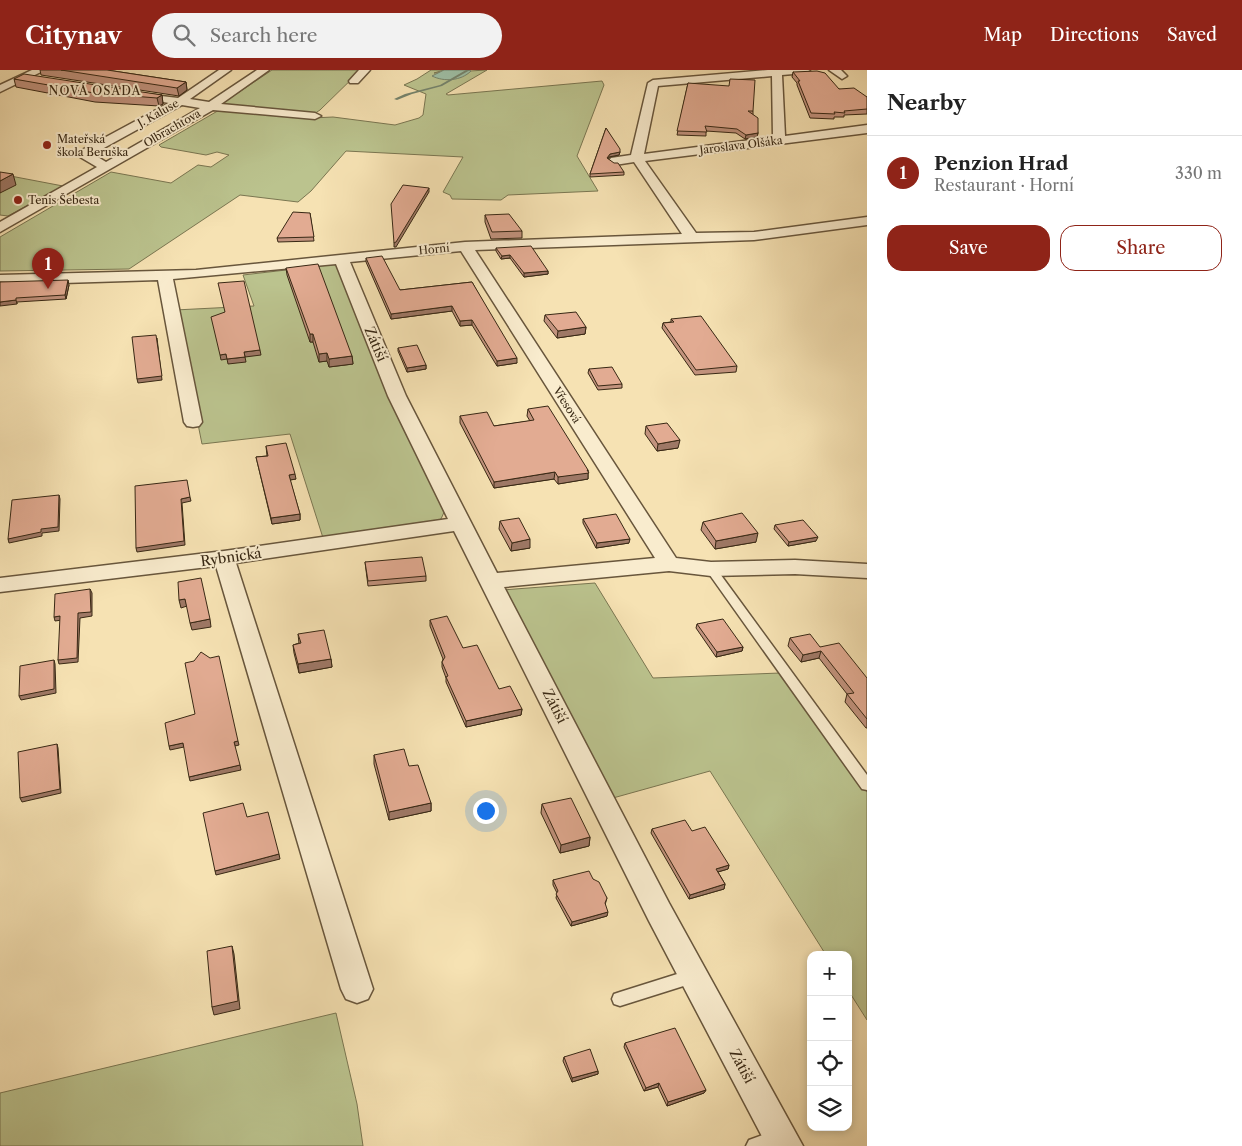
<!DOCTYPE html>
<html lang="en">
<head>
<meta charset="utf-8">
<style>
  body { margin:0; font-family:"Libre Caslon Text",serif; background:#f2f2f2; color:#222 }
  .controls { position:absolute; right:15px; bottom:15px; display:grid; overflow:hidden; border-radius:10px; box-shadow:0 2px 8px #0003 }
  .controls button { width:45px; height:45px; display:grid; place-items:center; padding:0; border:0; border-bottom:1px solid #e0e0e0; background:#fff; color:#222; font:25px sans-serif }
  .you { position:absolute; left:485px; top:740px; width:18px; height:18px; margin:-12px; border:4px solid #fff; border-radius:50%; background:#1a73e8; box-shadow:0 0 0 8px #1a73e833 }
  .badge { display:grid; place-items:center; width:32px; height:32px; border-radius:50%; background:#8f2418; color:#fff; font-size:16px; font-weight:700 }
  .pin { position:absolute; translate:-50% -41px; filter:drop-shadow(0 1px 2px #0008) }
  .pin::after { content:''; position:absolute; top:26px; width:18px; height:15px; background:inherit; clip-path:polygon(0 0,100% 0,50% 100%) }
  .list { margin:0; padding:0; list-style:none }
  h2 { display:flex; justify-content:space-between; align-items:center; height:65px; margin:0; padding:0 20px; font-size:21px }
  h2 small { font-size:16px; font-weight:400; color:#767676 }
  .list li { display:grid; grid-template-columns:32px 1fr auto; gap:15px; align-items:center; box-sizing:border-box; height:75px; padding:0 20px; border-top:1px solid #e0e0e0 }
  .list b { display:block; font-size:19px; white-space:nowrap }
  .list p { margin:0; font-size:16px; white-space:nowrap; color:#767676 }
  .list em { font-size:16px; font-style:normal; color:#767676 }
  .actions { display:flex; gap:10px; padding:15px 20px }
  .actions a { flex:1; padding:11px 0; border:1px solid #8f2418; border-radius:15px; text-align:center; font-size:18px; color:#8f2418 }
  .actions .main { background:#8f2418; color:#fff }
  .icon { flex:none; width:28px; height:28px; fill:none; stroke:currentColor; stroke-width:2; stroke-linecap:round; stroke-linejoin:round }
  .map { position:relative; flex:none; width:867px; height:1076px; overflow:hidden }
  header { display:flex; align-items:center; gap:30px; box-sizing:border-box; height:70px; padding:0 25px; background:#8f2418; color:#fff }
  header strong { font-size:24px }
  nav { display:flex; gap:28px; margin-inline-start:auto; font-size:18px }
  .search { width:350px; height:45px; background:#f2f2f2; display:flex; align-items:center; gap:12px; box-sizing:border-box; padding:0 18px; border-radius:28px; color:#767676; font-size:19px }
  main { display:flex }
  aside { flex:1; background:#fff }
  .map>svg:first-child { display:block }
  .green { fill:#bbc38e; stroke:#7a7651 }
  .water { fill:#9ebfa6; stroke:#75836c }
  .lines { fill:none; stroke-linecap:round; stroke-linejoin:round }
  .stream { fill:#75836c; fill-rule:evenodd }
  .service-casing { stroke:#68563c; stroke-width:3 }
  .minor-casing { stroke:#68563c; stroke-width:3 }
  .service { fill:#f9ecce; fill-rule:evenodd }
  .minor { fill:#f9ecce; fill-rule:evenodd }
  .wall { fill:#c2937e; stroke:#382814 }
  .shaded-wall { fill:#9e7866; stroke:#382814 }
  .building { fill:#e2ab92; stroke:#382814 }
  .poi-dot { fill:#8f2418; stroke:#f9ecce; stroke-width:2 }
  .labels { text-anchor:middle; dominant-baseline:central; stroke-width:4; stroke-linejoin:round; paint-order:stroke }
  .far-street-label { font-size:11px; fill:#382814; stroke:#f9ecce }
  .far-poi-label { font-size:11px; fill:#382814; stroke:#f9ecce; text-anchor:start }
  .far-neighbourhood-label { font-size:12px; letter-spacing:1px; fill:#382814; stroke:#f9ecce }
  .street-label { font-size:14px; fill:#382814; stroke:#f9ecce }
</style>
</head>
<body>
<header>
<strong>Citynav</strong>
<div class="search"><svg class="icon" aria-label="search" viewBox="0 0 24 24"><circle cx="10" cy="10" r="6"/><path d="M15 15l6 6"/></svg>Search here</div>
<nav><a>Map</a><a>Directions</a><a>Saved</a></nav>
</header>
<main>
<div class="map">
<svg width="867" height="1076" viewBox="0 0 867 1076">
  <rect width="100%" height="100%" fill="#f6e2b3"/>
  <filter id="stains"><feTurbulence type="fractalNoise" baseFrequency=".004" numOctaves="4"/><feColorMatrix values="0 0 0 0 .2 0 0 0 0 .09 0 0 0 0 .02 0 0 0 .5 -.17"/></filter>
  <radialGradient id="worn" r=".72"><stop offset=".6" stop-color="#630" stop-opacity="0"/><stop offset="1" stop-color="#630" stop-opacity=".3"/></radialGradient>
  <!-- green -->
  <path class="green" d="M272 0H361L320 40 314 44 220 35Z
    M431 0H444L434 3 487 0 446 24 448 25 602 11 604 15 577 86 598 121 508 125 501 130 452 129 450 125 443 122 463 87 346 81 311 121 298 132 240 125 129 199 0 201V167L111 102 171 113 198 95 211 97 229 85 217 82 206 85 161 77 159 75 221 39 312 48 333 47 395 55 419 48 423 45 426 24 404 15 417 9Z
    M0 104 63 116 8 146 0 145Z
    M338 194 445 440 441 449 419 457 324 471 290 364 202 374 175 240 254 236 243 205Z
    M595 513 653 608 780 603 867 722V950L848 920V885H826L710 701 613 728 502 520Z
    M336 943 357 1034 363 1076H0V1023Z"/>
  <!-- water -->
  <path class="water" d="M444 0H469L471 1C461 11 444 12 432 6Z"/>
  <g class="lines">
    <!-- stream -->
    <path class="stream" d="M466 0H470L442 16 412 24 397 30 394 29 405 24 440 15Z"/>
    <!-- service casing -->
    <g class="service-casing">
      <path id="service" d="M711 496 715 497 867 705V720L862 719 707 501 706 499 707 497Z
        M693 899 698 901 701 906 698 911 693 913 620 936 614 934 612 929 614 924 620 922Z
        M779 1059 785 1062 788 1068 785 1074 780 1076H746L749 1070Z"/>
    </g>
    <!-- minor casing -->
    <g class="minor-casing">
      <path id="minor" d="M32 0H45L0 22V15Z
        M219 0H231L190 29 209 32 257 0H269L221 34 315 43 321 46 315 49 213 40 0 162V152L97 97 80 87 78 84 80 81 169 33 128 26 127 24 128 22 178 28ZM182 35 200 38 106 92 93 84Z
        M359 0H370L358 13H350L349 11Z
        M768 0H810L805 3 782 5 785 66 867 55V63L645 91 696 163 754 162 867 147V155L754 170 475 180 676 488 711 492 795 490 867 494V508L795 504 711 506 669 501 504 517 669 833 803 1076H767L649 851 454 461 236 493 373 919 368 929 357 933 346 929 341 919 216 496 0 522V508L224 481 448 449 388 326 336 194 173 209 202 352 199 356 193 357 187 356 184 352 158 210 0 215V205L196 200 465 172 682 164 634 92 615 95 609 91 611 88 631 85 648 13 653 10ZM772 6 773 67 644 84 658 16ZM461 181 655 488 497 503 406 326 350 192Z
        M829 0H841L847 6 842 9Z"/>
    </g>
    <!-- service -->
    <use href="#service" class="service"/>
    <!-- minor -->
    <use href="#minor" class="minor"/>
  </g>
  <!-- wall -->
  <path class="wall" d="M40 0H107L186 12 187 20 179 26 41 5Z
    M793 2 839 19 867 27V44L844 45V47H834V49L810 48 797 15V13L792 7Z
    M14 9 162 25 163 34 159 36 95 32 16 17Z
    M688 13 753 41V45L758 63 757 67 745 69 736 63 706 61V66L677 65Z
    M606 58 620 82 619 85 609 87 608 89 624 102V105L590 107V104Z
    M310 143 314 171 278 172 277 168Z
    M485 145 522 161V168L491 169 485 152Z
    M496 178 548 201V204L524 207 510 188 501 189 496 181Z
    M366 188 400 220 472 212 517 293 497 296 472 255 460 256 452 241 391 249 366 192Z
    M286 198 352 286 353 294 329 297 327 291 319 292 313 272H310L287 205Z
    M0 212 69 215 66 229 17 232V234Z
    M545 245 586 257 585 264 557 268 544 251Z
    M671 249 737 296 736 302 695 305 662 258 663 253 671 252Z
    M398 278 426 295V299L407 302 398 281Z
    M589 299 622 314V318L598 320 588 303Z
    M528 339 588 400V409L558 414 554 409 494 418 460 353V346L494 356 530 351 527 346Z
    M646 356 678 378 657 381 645 364Z
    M266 376 296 409 290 410 300 444V450L272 454 256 387 267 386Z
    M583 449 629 473 596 478 583 453Z
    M500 451 530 478 511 481 499 459Z
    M703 452 756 472 715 479 701 460Z
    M775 455 816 471 788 476 774 459Z
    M365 492 426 506V511L368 516Z
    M430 550 463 578 499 619 522 639 521 645 466 657 446 612V608L442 597V592L443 589 430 556Z
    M697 554 743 577 742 581 716 587 696 558Z
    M298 564 331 589 332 597 299 603 294 583 293 575 299 573Z
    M790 568 820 577 867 608V658H866L845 632 847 624 819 588 801 592 788 576Z
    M374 685 409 696 431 733V741L389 750 374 694Z
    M542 734 590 767 589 776 560 783 541 743Z
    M652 759 692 761 729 795 728 799 718 802 725 814 724 819 689 829 651 763Z
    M593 809 607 828 605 835 607 846 571 856 556 828 557 823 553 815V810Z
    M625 973 706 1020 704 1023 667 1036 658 1017 644 1021 624 977Z
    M564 987 598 1001V1004L572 1012 563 991Z"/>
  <!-- shaded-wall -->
  <path class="shaded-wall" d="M186 12 187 20 179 26 177 18Z
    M162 25 163 34 159 36 157 28Z
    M758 63 757 67 745 69 746 65Z
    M620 82 619 85 609 87 607 91V88L610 84Z
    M13 104 16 115 0 123V111Z
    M429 118V122L396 177H394V173Z
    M510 185V188L501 189 502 186Z
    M548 201V204L524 207V203Z
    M68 210 69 215 66 229 65 225Z
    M16 230 17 234 0 236V232Z
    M452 236V241L391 249V244Z
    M472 250V255L460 256V251Z
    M586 257 585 264 557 268 558 261Z
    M310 264H313V272H310Z
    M157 268 162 310 138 313 137 309Z
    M260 280 261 285 245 287 244 282Z
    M327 283V291L319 292V284Z
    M226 284 227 289 221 290 220 285Z
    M352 286 353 294 329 297V289Z
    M245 287 246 292 228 294 227 289Z
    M517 288V293L497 296V291Z
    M426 295V299L407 302V298Z
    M680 370 678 378 657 381 658 374Z
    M588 400V409L558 414V407Z
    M555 402 554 409 494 418V412Z
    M295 404 296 409 290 410 289 405Z
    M59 425 60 429 59 461 42 463V466L9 473 8 469 41 459Z
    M190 427 191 431 182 433 185 475 137 482 136 478 181 429Z
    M300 444V450L272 454 271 448Z
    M758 463 756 472 715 479 716 471Z
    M818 467 816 471 788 476 789 472Z
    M530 469V478L511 481 512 473Z
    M630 469 629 473 596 478 597 473Z
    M90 519 92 523V546L80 548 78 592 59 594 58 590 78 543Z
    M185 529 187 536 181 538 179 530Z
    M60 546 62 550 55 551 54 547Z
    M210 549 211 557 192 560 190 553Z
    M743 577 742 581 716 587 717 582Z
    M821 581 819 588 801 592 803 585Z
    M331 589 332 597 299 603 298 594Z
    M54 590 55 594 56 623 21 630 19 626Z
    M522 639 521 645 466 657V651Z
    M238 671 239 675 235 676 234 672Z
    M183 673 184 677 170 680 169 676Z
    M57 674 58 678 61 723 22 732 20 728Z
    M240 695 241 700 190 711 189 707Z
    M431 733V741L389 750V742Z
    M590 767 589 776 560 783 561 775Z
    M279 784 280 789 216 805 215 801Z
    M729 795 728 799 714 803 716 799Z
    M725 814 724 819 689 829 690 825Z
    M608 842 607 846 571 856 572 852Z
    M232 876 234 884 240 939 214 945 212 937Z
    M598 1001V1004L572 1012V1008Z
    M659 1013 658 1017 644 1021 646 1018Z
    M706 1020 704 1023 667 1036 668 1032Z"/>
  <!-- building -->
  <path class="building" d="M61 0H107L186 12 177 18Z
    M817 1 825 3 839 19 854 18 867 27V39L844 41 845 43 834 42 835 44 811 43 798 11H800L793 2Z
    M24 4 162 25 157 28 94 23 14 9Z
    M730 9 755 10 753 41H748L758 48V63L746 65 737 59 705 56 707 62 677 61 688 13 729 16Z
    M606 58 620 79V82L610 84 607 88 614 93H618L624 102 590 104Z
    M0 102 13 104 0 111Z
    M403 115 429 118 396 172 394 173 391 134Z
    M293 142 310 143 314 167 277 168Z
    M509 144 522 161 492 162 485 145Z
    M531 176 548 201 524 203 510 185 502 186 496 178Z
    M382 186 400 220 472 212 517 288 497 291 472 250 460 251 452 236 391 244 366 188Z
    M318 194 352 286 329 289 327 283 319 284 313 264H310L286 198Z
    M68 210 65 225 16 228V230L0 232V212Z
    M244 211 260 280 244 282 245 287 227 289 226 284 220 285 211 247 225 242 218 213Z
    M576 242 586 257 558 261 545 245Z
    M701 246 737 296 696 300 663 253 674 252 671 249Z
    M156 265 162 306 137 309 132 267Z
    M417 275 426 295 407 298 398 278Z
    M612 297 622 314 598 316 589 299Z
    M548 336 588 400H587L589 403 558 407 555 402 494 412 460 346 487 342 494 356 534 350 528 339Z
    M667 353 680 370 658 374 646 356Z
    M286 373 295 404 289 405 300 444 271 448 256 387 268 386 266 376Z
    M187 410 190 427 181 429 184 471 136 478 135 416Z
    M59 425 58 457 41 459V462L8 469 12 430Z
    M742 443 758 463 716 471 703 452Z
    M616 444 630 469 597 473 583 449Z
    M519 448 530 469 512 473 500 451Z
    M803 450 818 467 789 472 775 455Z
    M422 487 426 506 368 511 365 492Z
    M201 508 210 549 190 553 185 529 179 530 178 512Z
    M90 519 91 542 78 543 77 588 58 590 60 546 54 547 55 524Z
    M447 546 463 578 477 575 499 619 510 616 522 639 466 651 446 607 448 606 442 592 445 587 430 550Z
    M723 549 743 577 717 582 697 554Z
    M324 560 331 589 298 594 293 575 301 573 298 564Z
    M810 564 820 577 839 573 867 608V649L847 624 854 623 821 581 803 585 790 568Z
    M201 582 210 588 219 586 238 671 234 672 240 695 189 707 183 673 169 676 165 653 195 644 185 593 194 591Z
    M54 590V619L19 626 20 596Z
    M57 674 60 719 20 728 18 682Z
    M404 679 409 696 418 695 431 733 389 742 374 685Z
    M571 728 590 767 561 775 542 734Z
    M243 733 247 747 268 742 279 784 215 801 203 743Z
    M685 750 692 761 705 757 729 795 716 799 725 814 690 825 652 759Z
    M589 801 593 809 599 812 607 828 605 833 608 842 572 852 556 824 558 821 553 810Z
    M232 876 238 931 212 937 207 881Z
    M675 958 706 1020 668 1032 659 1013 646 1018 625 973Z
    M590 979 598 1001 572 1008 564 987Z"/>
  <!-- markers -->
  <g class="poi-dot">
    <circle cx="47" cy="75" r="5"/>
    <circle cx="18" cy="130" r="5"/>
  </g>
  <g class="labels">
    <!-- far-street labels -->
    <g class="far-street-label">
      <text transform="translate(158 43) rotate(-29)">J. Kaluse</text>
      <text transform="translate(172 58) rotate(-30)">Olbrachtova</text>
      <text transform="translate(741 75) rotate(-7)">Jaroslava Olšáka</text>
      <text transform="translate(434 179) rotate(-6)">Horní</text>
      <text transform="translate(567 335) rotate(57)">Vřesová</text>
    </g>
    <!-- far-poi labels -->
    <g class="far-poi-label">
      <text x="57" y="69">Mateřská<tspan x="57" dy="13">škola Beruška</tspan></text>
      <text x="28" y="130">Tenis Šebesta</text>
    </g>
    <!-- far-neighbourhood labels -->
    <g class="far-neighbourhood-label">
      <text x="95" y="20">NOVÁ OSADA</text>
    </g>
    <!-- street labels -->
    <g class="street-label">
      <text transform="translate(376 274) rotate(67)">Zátiší</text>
      <text transform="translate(231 487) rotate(-8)">Rybnická</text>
      <text transform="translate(555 636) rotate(63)">Zátiší</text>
      <text transform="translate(742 996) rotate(62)">Zátiší</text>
    </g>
  </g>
  <rect width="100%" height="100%" filter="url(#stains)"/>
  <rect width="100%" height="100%" fill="url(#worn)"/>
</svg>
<div class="controls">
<button>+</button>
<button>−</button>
<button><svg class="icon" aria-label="locate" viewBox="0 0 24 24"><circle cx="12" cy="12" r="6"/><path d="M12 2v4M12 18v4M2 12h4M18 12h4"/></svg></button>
<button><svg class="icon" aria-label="layers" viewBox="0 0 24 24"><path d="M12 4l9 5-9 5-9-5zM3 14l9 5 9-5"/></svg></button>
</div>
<div class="you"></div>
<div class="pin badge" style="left:48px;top:219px">1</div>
</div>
<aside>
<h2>Nearby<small></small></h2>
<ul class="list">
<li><span class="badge">1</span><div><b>Penzion Hrad</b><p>Restaurant · Horní</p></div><em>330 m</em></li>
</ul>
<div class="actions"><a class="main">Save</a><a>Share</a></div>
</aside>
</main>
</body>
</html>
